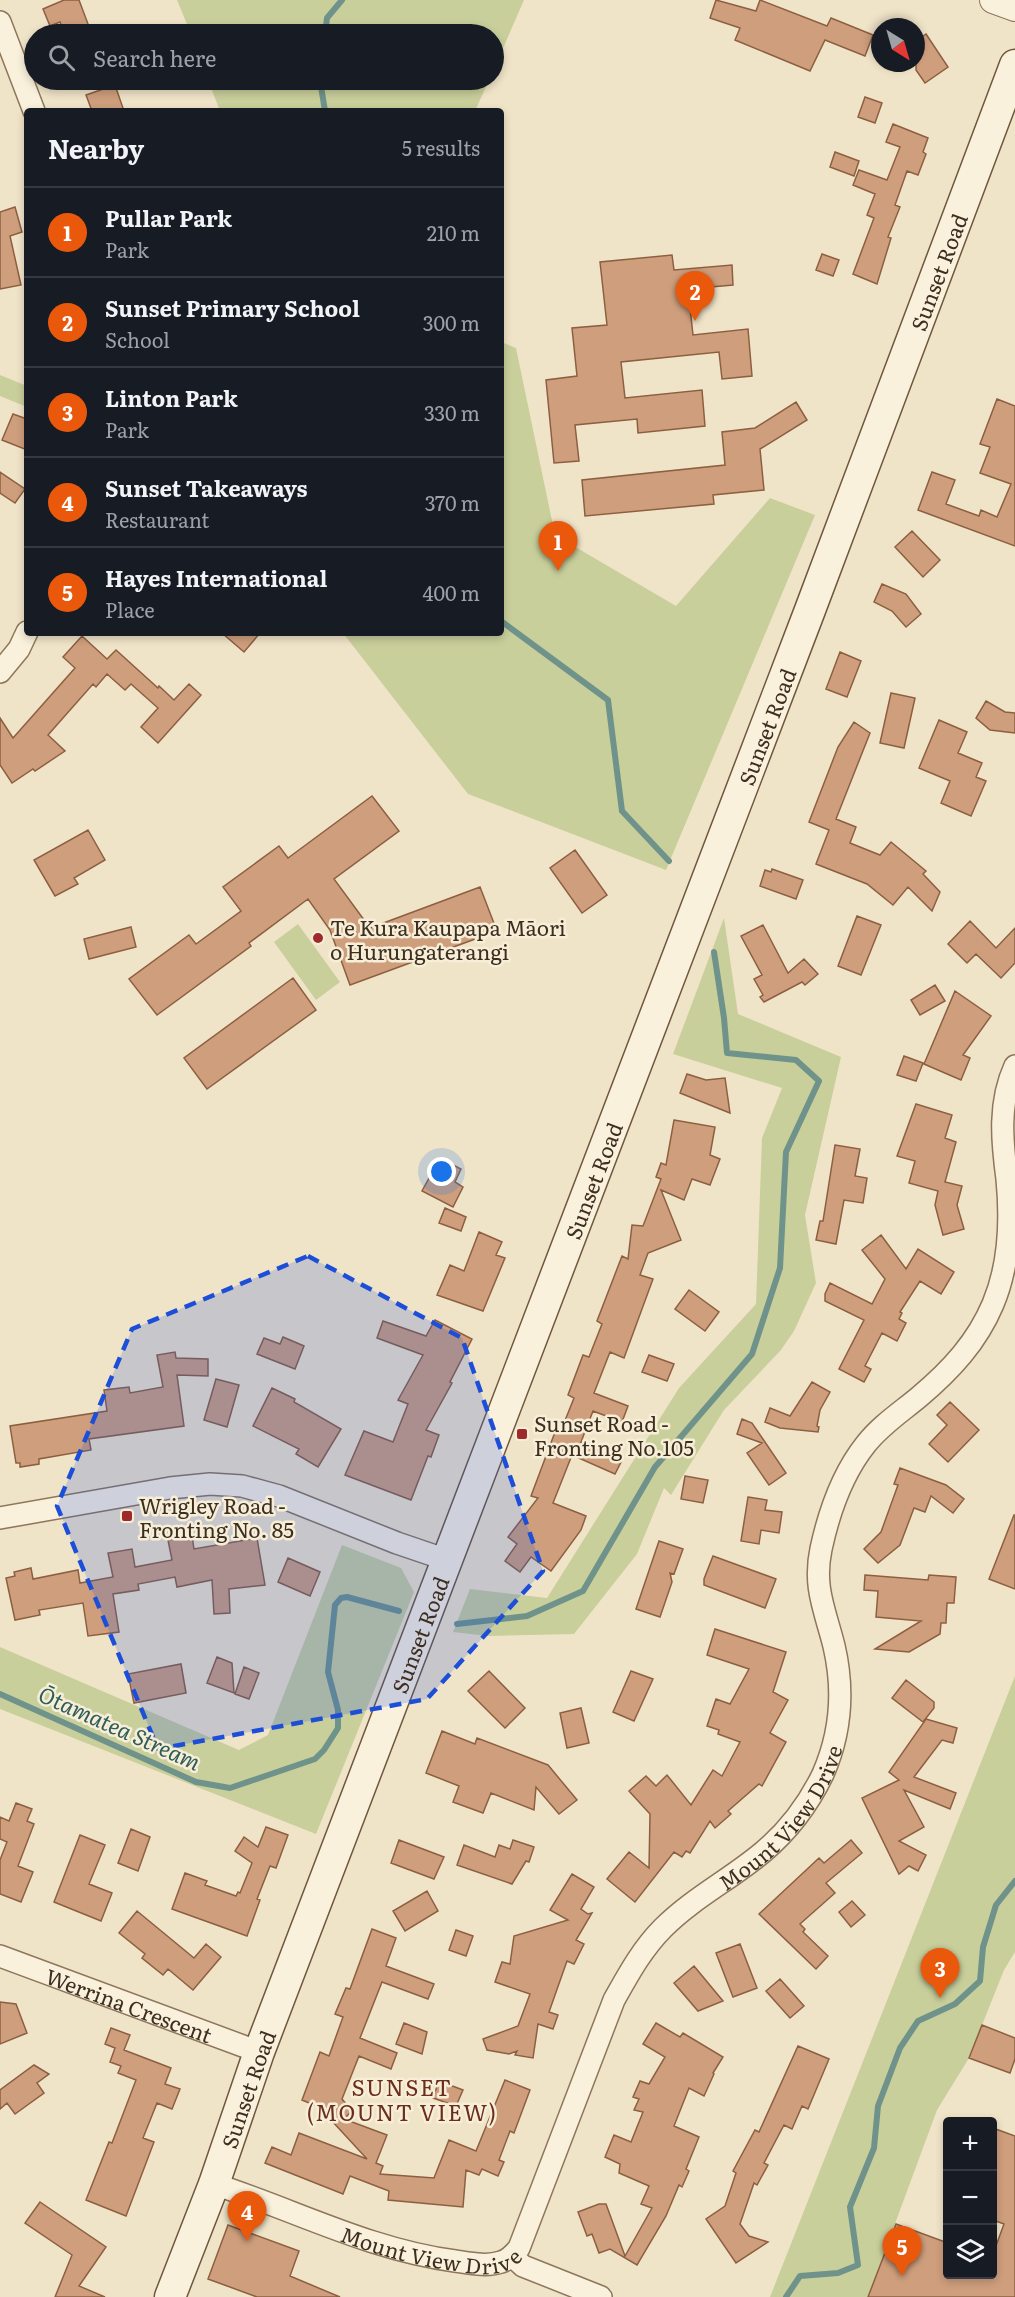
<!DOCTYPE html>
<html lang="en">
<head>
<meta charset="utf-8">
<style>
  body { margin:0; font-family:Literata,serif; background:#242831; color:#f1f3f6 }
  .controls { position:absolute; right:18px; bottom:18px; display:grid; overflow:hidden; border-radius:6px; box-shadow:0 3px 9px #0003 }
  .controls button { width:54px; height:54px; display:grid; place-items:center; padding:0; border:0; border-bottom:2px solid #363941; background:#171b24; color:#f1f3f6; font:30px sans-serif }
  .compass { position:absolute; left:871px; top:18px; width:54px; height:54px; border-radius:50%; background:#171b24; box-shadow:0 3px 9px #0003; rotate:143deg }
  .you { position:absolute; left:442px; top:1172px; width:21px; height:21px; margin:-15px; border:4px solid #fff; border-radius:50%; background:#1a73e8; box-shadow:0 0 0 9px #1a73e833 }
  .badge { display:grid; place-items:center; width:39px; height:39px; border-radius:50%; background:#ea580c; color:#fff; font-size:20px; font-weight:700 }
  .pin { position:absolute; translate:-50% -50px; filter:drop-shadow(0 2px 3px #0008) }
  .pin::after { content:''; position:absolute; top:32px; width:21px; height:18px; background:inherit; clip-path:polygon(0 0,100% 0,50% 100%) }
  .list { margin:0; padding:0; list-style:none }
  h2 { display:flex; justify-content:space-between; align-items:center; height:78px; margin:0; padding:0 24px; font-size:26px }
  h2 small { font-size:20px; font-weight:400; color:#9ea1a6 }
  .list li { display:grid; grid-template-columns:39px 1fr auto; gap:18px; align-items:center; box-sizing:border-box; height:90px; padding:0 24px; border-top:2px solid #363941 }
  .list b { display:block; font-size:22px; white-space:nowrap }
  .list p { margin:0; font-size:20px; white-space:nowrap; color:#9ea1a6 }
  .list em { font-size:20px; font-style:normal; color:#9ea1a6 }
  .icon { flex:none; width:33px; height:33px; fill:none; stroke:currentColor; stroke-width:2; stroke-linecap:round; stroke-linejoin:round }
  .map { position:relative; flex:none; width:1015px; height:2297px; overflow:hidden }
  .search { position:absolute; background:#171b24; box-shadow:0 3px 9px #0003; left:24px; top:24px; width:480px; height:66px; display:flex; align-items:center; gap:15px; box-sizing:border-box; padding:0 21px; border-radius:33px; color:#9ea1a6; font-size:22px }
  .panel { position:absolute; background:#171b24; box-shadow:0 3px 9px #0003; left:24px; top:108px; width:480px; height:528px; border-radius:6px }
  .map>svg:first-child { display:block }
  .green { fill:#c9cf9b }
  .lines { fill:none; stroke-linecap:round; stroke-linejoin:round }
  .stream { stroke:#6f938a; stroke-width:6 }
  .building { fill:#cf9f7d; stroke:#8d5f41; stroke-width:1.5 }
  .minor-casing { stroke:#8d765c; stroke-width:24 }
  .tertiary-casing { stroke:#8d765c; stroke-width:28 }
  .secondary-casing { stroke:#6f573f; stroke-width:33 }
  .minor { stroke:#faf1dc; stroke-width:21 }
  .tertiary { stroke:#faf1dc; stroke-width:26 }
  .secondary { stroke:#faf1dc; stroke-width:30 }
  .marked { fill:#1d4ed8; fill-opacity:0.2; stroke:#1d4ed8; stroke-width:4.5; stroke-dasharray:12 8; stroke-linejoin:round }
  .poi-dot { fill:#9e2a2b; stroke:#f7eed8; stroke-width:2 }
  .labels { text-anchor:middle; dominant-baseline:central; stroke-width:5; stroke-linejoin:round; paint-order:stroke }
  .street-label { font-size:21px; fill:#3d2e20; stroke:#f7eed8 }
  .poi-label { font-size:21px; fill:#3d2e20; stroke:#f7eed8; text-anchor:start }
  .water-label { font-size:22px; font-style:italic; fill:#2f5d5a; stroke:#f7eed8 }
  .neighbourhood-label { font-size:22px; letter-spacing:1.5px; fill:#6b2e1e; stroke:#f7eed8 }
</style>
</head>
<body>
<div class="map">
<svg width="1015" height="2297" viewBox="0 0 1015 2297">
  <rect width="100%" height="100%" fill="#f0e4c8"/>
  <!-- green -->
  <path class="green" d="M177 0H524L494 69V34H191Z
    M208 80H489L475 111H220Z
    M501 342 516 348 555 535 676 606 770 498 815 515 666 870 468 794 343 633H501Z
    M0 375 27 386V407L0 396Z
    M724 918 738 1014 841 1057 805 1215 816 1283 794 1331 781 1350 724 1410 671 1495 664 1488 637 1554 574 1634 488 1636 453 1632 470 1589 547 1598 679 1388 756 1304 762 1138 782 1088 673 1054Z
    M298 924 340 982 316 1000 274 942Z
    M342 1545 401 1568 414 1592 316 1834 0 1709V1647L239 1750 268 1735Z
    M1015 1676V1952L1004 1970 969 2058 937 2110 868 2297H770Z"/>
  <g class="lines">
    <!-- stream -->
    <path class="stream" d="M325 34 327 18 342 0
      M320 80 325 111
      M501 621 608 700 622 811 669 861
      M457 1624 527 1616 583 1591 655 1467 752 1354 780 1268 786 1152 819 1081 796 1060 727 1053 724 1018 714 952
      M0 1694 196 1782 230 1788 315 1759 324 1750 338 1728V1710L328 1672 335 1605 341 1598 347 1597 399 1611
      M786 2297 800 2276 838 2273 858 2265 850 2207 874 2148 878 2106 900 2048 918 2021 955 2004 980 1981 983 1947 996 1905 1015 1881"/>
  </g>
  <!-- building -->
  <path class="building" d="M64 0H79L88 24 65 34 60 22 50 26 43 9Z
    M716 0 756 11 760 0 827 26 831 18 873 35 865 56 825 40 810 71 735 40 740 28 710 18Z
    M926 34 948 67 925 83 916 70V41Z
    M115 85 124 111H92L86 95Z
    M865 97 882 103 875 123 858 117Z
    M893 124 928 138 923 152 926 154 918 175 907 171 895 205 900 207 888 237 891 238 877 284 853 274 874 218 867 215 875 194 853 185 859 170 887 180 900 147 886 142Z
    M835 152 859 161 854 176 830 167Z
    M15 207 22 232 10 236 21 285 0 289V212Z
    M822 254 839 260 833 276 816 270Z
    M672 255 674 270 732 265 733 285 688 289 693 335 748 329 752 376 722 379 719 352 621 362 625 398 702 390 705 426 638 433 637 419 575 425 579 461 554 463 546 380 577 376 572 328 607 325 600 262Z
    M997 399 1015 406V546L918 510 932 472 955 480 946 504 979 516 981 510 997 517 1011 484 980 473 990 447 980 444Z
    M796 402 807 420 760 449 764 490 713 495 714 504 585 516 582 480 725 465 722 432 755 428Z
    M13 414 27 419V450L2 440Z
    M0 472 25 489 15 503 0 493Z
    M912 531 940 560 923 577 895 547Z
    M882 584 906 594 921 614 906 627 892 611 874 602Z
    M222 633H260L244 652Z
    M82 636 107 659 116 650 158 688 159 686 174 700 189 684 201 695 158 743 141 727 158 708 131 684 125 690 107 674 96 687 93 684 48 735 65 751 35 771 33 769 12 783 0 765V718L13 738 75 668 63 657Z
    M840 652 861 661 847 697 826 689Z
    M891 693 915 698 904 748 880 743Z
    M986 701 1005 712 1015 713V733L990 730 976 718Z
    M939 720 967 732 958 753 982 763 976 777 986 781 971 816 941 803 950 781 919 768Z
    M854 722 870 733 836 819 856 827 850 843 880 855 891 842 926 871 923 874 940 892 932 911 908 887 893 905 867 884 816 864 829 830 809 822 838 747Z
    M372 796 399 831 334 879 370 928 480 887 497 931 350 985 330 930 308 899 249 943 251 946 157 1015 129 979 189 935 196 944 241 911 223 887 279 846 288 858Z
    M88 830 105 860 74 878 78 884 55 896 34 860Z
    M575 850 607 895 582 913 550 868Z
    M772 869 803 880 796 899 760 886 765 870 771 872Z
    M857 916 881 925 861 975 838 966Z
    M970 921 996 948 1015 928V963L1001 978 976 954 967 963 948 944Z
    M763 925 788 973 804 959 818 974 805 985 802 982 764 1002 760 997 763 995 754 979 762 975 741 936Z
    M131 927 136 947 89 959 84 939Z
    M293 978 316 1010 207 1089 184 1058Z
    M935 985 945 1001 920 1015 911 1000Z
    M955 991 991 1016 963 1055 970 1058 961 1080 924 1064Z
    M904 1056 923 1063 916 1081 897 1075Z
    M687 1074 706 1080 725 1078 730 1113 680 1093Z
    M916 1104 952 1115 945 1138 956 1142 945 1182 962 1186 957 1205 964 1229 943 1235 935 1205 938 1191 909 1183 915 1161 897 1156Z
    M674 1120 715 1127 710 1155 720 1159 710 1185 692 1179 684 1200 661 1190 681 1240 648 1253 640 1275 653 1279 624 1358 610 1352 594 1393 628 1406 622 1422 593 1411 581 1442 622 1460 615 1474 572 1455 553 1503 586 1516 581 1530 551 1571 531 1557 520 1572 505 1561 517 1544 508 1537 538 1498 531 1496 555 1432 560 1433 574 1398 568 1395 583 1355 589 1357 602 1324 597 1321 622 1256 628 1259 632 1225 643 1226 661 1179 656 1177 661 1163 666 1165Z
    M835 1145 860 1149 855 1176 867 1178 863 1203 844 1200 836 1244 816 1240 820 1221H823Z
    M440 1158 461 1169 455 1182 463 1187 453 1207 422 1191Z
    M445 1208 466 1217 461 1231 439 1223Z
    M479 1232 502 1242 496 1255 505 1258 483 1311 437 1295 450 1265 464 1271Z
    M881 1235 906 1269 918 1249 954 1272 941 1294 920 1281 900 1312 902 1313 899 1319 906 1323 897 1341 882 1333 865 1366 871 1369 864 1382 839 1369 864 1320 825 1301V1294L830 1283 872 1304 885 1279 862 1250Z
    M689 1290 719 1312 705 1331 675 1309Z
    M435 1320 472 1339 450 1382 452 1383 426 1430 439 1435 431 1457 428 1456 411 1500 345 1475 364 1431 393 1442 408 1404 398 1400 423 1355 377 1338 383 1321 426 1336Z
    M283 1337 304 1346 295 1369 257 1354 264 1338 280 1344Z
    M175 1352 176 1358 208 1359V1376L177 1375 184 1426 89 1439 91 1450 39 1459V1464L20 1467V1463H16L10 1426 107 1411 104 1390 129 1387 130 1393 163 1387 157 1355Z
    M649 1355 674 1364 667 1381 642 1372Z
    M216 1379 239 1385 227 1427 204 1420Z
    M812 1382 830 1392 820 1410 817 1426 819 1427 818 1432 780 1428 765 1422 770 1408 790 1416Z
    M272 1388 295 1399 294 1402 341 1429 318 1467 296 1454 299 1449 253 1426Z
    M950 1402 979 1430 948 1462 929 1444 947 1425 937 1415Z
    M742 1419 752 1423 786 1473 769 1485 747 1453 762 1443 737 1434Z
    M900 1468 946 1485 964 1499 953 1513 931 1496 925 1512 914 1508 900 1545 878 1563 864 1549 881 1532 898 1485 894 1484Z
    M685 1476 708 1480 703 1503 681 1499Z
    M748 1497 767 1500 765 1510 782 1512 779 1533 761 1530 759 1544 741 1541Z
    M1014 1515H1015V1589L989 1579Z
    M192 1536 194 1549 257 1538 265 1585 229 1589 230 1613 214 1614 212 1580 177 1587 175 1577 138 1584 139 1590 113 1594 119 1632 88 1636 83 1603 39 1610 40 1615 15 1620 6 1578 15 1576 14 1572 31 1568 33 1579 78 1570 80 1583 113 1577 108 1553 132 1549 135 1567 172 1560 168 1540Z
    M659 1541 683 1549 674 1574 670 1573 672 1582 660 1617 636 1609Z
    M713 1556 776 1579 765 1608 704 1585V1579Z
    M288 1558 320 1572 310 1596 278 1582Z
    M865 1575 928 1580 929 1575 956 1577 954 1603H947L946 1623H941L940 1634 909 1652 875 1649 921 1621 876 1617 878 1591 864 1590Z
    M715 1629 786 1652 773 1692 788 1700 770 1733 786 1742 762 1786 759 1784 728 1811 731 1814 715 1828 710 1821 690 1853 686 1851 682 1857 674 1852 635 1902 607 1879 629 1852 649 1868 650 1814 629 1791 646 1776 656 1786 667 1775 691 1805 713 1770 722 1776 740 1742 718 1734 719 1730 707 1726 716 1699 730 1704 749 1669 707 1655Z
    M217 1657 232 1663 234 1693 207 1683Z
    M181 1664 186 1693 134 1703 128 1674Z
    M244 1667 259 1673 249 1699 235 1694Z
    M489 1671 525 1708 505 1728 468 1691Z
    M631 1671 653 1679 634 1721 613 1712Z
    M906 1680 934 1702V1708L923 1722 892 1698Z
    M581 1708 589 1743 567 1748 560 1713Z
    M926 1719 957 1728 953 1743 942 1740 914 1777 956 1793 950 1809 904 1790 924 1827 899 1841 926 1855 918 1871 909 1866 899 1874 862 1798 899 1780 889 1772Z
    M442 1731 475 1744 477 1738 548 1765 577 1800 559 1814 536 1787 534 1810 491 1793 483 1813 453 1802 459 1786 426 1773Z
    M16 1803 32 1809 27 1821 34 1824 18 1866 33 1872 21 1902 0 1894V1860L7 1842 0 1839V1817L9 1821Z
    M266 1827 288 1835 276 1868 270 1866 257 1899 260 1900 247 1936 172 1909 185 1873 207 1881 205 1885 236 1896 238 1892 240 1893 252 1863 235 1851 244 1837 258 1847Z
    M131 1829 150 1837 138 1871 118 1863Z
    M80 1835 105 1845 89 1884 112 1893 101 1921 54 1902Z
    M399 1840 444 1857 434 1879 391 1863Z
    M513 1840 534 1847 529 1862 526 1861 512 1884 457 1865 464 1845 495 1857 499 1845 510 1849Z
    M851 1840 862 1853 826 1883 835 1893 800 1924 805 1929 803 1932 828 1956 816 1969 759 1914 819 1858 824 1863Z
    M572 1874 594 1887 581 1909 588 1914 592 1913 576 1940 584 1944 574 1964 567 1961 549 2012 558 2015 553 2029 538 2024 533 2058 515 2055 517 2051 509 2054 487 2050 483 2039 518 2026 530 1994 495 1982 502 1962 510 1964 514 1936 568 1920 550 1910Z
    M427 1891 438 1911 405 1931 393 1911Z
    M852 1901 865 1915 851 1927 839 1912Z
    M137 1911 194 1958 206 1944 221 1957 193 1990 168 1969 163 1975 142 1958 145 1954 119 1933Z
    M372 1929 396 1938 386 1966 434 1984 428 1999 382 1982 360 2038 397 2053 391 2069 359 2056 342 2099 352 2111 344 2119 387 2135 376 2163 383 2166 380 2174 434 2178 449 2140 476 2151 505 2080 530 2090 514 2133 510 2131 499 2160 504 2162 498 2176 482 2169 479 2175 466 2170 463 2207 388 2200 389 2191 350 2176 343 2194 265 2163 272 2147 291 2155 299 2133 367 2159 319 2107 302 2100 320 2052 329 2056 343 2017 335 2014 346 1988 350 1989Z
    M456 1930 473 1936 466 1956 449 1950Z
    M740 1944 757 1988 733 1997 716 1953Z
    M694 1966 723 2001 698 2011 674 1983Z
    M780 1979 804 2006 790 2018 766 1991Z
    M0 2002 16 2004 27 2033 0 2044Z
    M404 2023 427 2032 422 2054 396 2044Z
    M656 2023 680 2037 683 2033 723 2057 713 2073 714 2074 704 2096 689 2088 674 2126 699 2137 686 2169 689 2171 682 2187 679 2185 666 2216 637 2265 610 2249 599 2253 592 2234 587 2236 578 2212 599 2204H606L625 2256 652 2208 641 2204 649 2186 619 2173 620 2164 605 2157 614 2135 631 2142 643 2112 634 2110 639 2099 633 2097 640 2081 649 2084 665 2057 643 2044Z
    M982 2025 1015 2038V2059L1010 2073 969 2058Z
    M111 2028 130 2035 124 2050 171 2068 165 2084 180 2089 172 2109 157 2103 143 2138 154 2142 126 2216 86 2200 109 2142 112 2143 136 2080 118 2073 121 2066 110 2062 115 2048 105 2044Z
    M798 2046 829 2059 808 2109 802 2106 792 2129 784 2125 764 2163 768 2165 757 2185 754 2183 740 2224 749 2236 768 2242 736 2263 706 2219 725 2206 736 2173 733 2171 755 2130 759 2132Z
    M34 2065 49 2074 37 2083 44 2093 15 2114 7 2103 0 2109V2090Z
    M439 2081 463 2090 456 2106 433 2098Z
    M993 2128 1015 2136V2297H868L896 2224 948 2243V2274H993V2254L1004 2224 993 2220Z
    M40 2202 106 2247 79 2286 105 2297H55L72 2255 25 2223Z
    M228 2225 299 2251 290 2276 340 2297H257L208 2279Z"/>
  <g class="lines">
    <!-- minor casing -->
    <g class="minor-casing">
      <g id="minor">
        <path d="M0 22 34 111"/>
        <path d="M0 672 19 649 27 632"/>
        <path d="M0 1518 170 1488 210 1484 242 1486 279 1496 397 1543 447 1560"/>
        <path id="s1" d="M0 1956 259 2052"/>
        <path id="s2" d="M214 2184C295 2210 370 2250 455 2261 469 2263 487 2267 501 2262 509 2260 514 2254 519 2248L614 2000C628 1975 642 1949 663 1928 693 1898 731 1879 763 1852 788 1831 809 1803 823 1774 841 1733 844 1689 834 1646 825 1610 813 1587 821 1549 829 1512 842 1474 866 1444 881 1425 901 1412 919 1397 951 1370 977 1342 993 1304 1009 1266 1011 1220 1007 1179 1002 1141 998 1103 1015 1066"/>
        <path d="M512 2256 523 2266 601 2297"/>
      </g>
    </g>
    <!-- tertiary casing -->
    <g class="tertiary-casing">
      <path id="tertiary" d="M993 0 1015 8"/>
    </g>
    <!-- secondary casing -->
    <g class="secondary-casing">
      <g id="secondary">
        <path id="s3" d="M170 2297 214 2184 259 2052 810 610 1015 65"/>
      </g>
    </g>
    <!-- minor -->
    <use href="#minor" class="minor"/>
    <!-- tertiary -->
    <use href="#tertiary" class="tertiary"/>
    <!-- secondary -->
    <use href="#secondary" class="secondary"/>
  </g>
  <!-- marked area -->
  <path class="marked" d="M308 1256 462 1338 543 1571 427 1699 158 1749 57 1506 132 1329Z"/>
  <!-- markers -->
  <g class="poi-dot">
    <circle cx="318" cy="938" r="6"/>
    <rect x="516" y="1428" width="12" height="12" rx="3"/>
    <rect x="121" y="1510" width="12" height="12" rx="3"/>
  </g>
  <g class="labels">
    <!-- street labels -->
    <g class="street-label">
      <text stroke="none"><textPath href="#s3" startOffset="2166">Sunset Road</textPath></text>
      <text stroke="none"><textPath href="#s3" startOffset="1680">Sunset Road</textPath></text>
      <text stroke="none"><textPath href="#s3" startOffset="1194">Sunset Road</textPath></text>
      <text stroke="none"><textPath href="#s3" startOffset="708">Sunset Road</textPath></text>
      <text stroke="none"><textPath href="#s2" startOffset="840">Mount View Drive</textPath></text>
      <text stroke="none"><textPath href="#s1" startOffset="138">Werrina Crescent</textPath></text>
      <text stroke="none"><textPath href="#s3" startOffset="222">Sunset Road</textPath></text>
      <text stroke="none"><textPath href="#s2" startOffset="228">Mount View Drive</textPath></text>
    </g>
    <!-- poi labels -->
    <g class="poi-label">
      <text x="330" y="926">Te Kura Kaupapa Māori<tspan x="330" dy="24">o Hurungaterangi</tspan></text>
      <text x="534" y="1422">Sunset Road -<tspan x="534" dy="24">Fronting No.105</tspan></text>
      <text x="139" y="1504">Wrigley Road -<tspan x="139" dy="24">Fronting No. 85</tspan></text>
    </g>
    <!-- water labels -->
    <g class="water-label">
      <text transform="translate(120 1727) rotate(24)">Ōtamatea Stream</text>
    </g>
    <!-- neighbourhood labels -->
    <g class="neighbourhood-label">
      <text x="402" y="2086">SUNSET<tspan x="402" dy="25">(MOUNT VIEW)</tspan></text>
    </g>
  </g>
</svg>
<div class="controls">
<button>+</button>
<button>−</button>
<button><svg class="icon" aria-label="layers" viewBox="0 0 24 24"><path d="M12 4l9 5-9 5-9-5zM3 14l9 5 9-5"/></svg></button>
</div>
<svg class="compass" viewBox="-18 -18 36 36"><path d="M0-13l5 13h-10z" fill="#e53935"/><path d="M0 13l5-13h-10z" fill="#9ea1a6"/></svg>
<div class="you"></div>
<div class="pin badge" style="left:558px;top:571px">1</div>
<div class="pin badge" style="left:695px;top:321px">2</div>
<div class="pin badge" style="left:940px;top:1998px">3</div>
<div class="pin badge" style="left:247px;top:2241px">4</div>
<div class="pin badge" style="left:902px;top:2276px">5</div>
<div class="search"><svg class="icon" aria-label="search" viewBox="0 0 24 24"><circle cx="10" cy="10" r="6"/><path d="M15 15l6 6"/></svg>Search here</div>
<section class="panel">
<h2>Nearby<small>5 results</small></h2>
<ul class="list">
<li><span class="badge">1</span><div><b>Pullar Park</b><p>Park</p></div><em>210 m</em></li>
<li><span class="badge">2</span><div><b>Sunset Primary School</b><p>School</p></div><em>300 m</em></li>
<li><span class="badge">3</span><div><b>Linton Park</b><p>Park</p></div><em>330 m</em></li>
<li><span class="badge">4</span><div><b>Sunset Takeaways</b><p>Restaurant</p></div><em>370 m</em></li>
<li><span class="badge">5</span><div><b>Hayes International</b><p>Place</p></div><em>400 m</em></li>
</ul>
</section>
</div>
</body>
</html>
